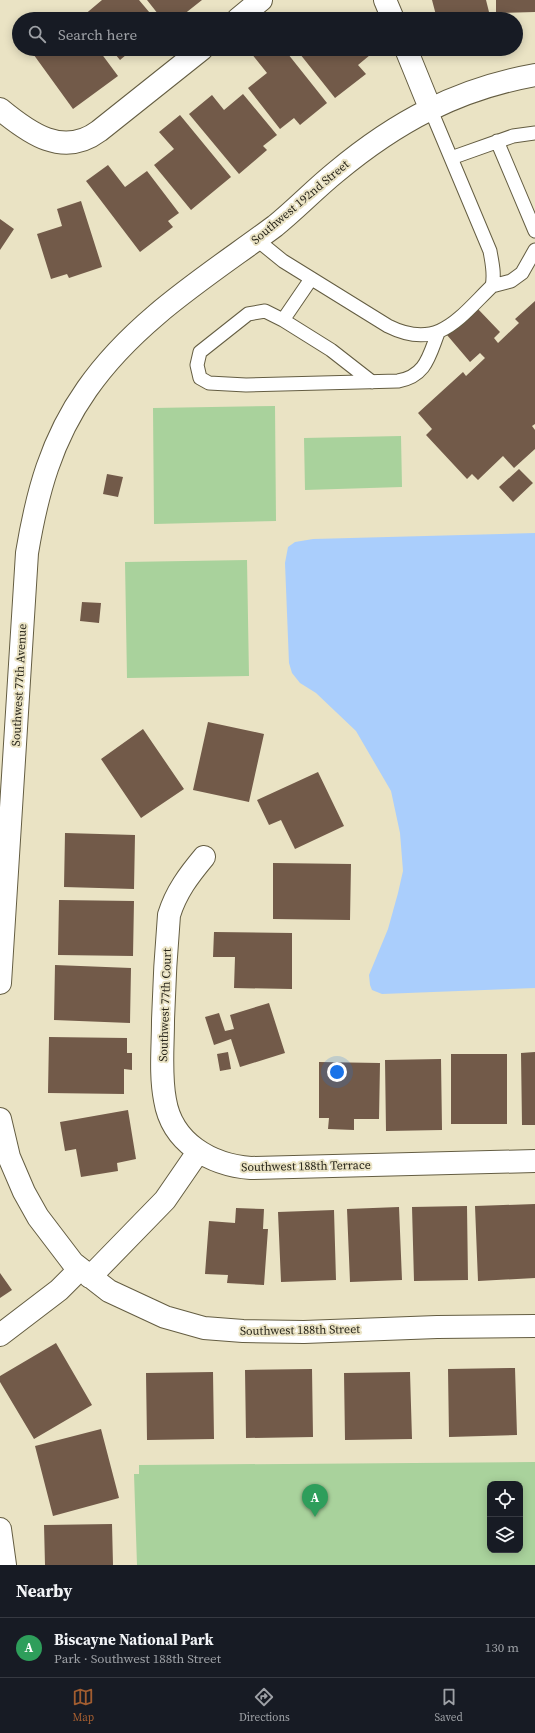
<!DOCTYPE html>
<html lang="en">
<head>
<meta charset="utf-8">
<style>
  body { margin:0; font-family:"Source Serif 4",serif; background:#20242c; color:#f1f3f6 }
  .controls { position:absolute; right:12px; bottom:12px; display:grid; overflow:hidden; border-radius:8px; box-shadow:0 2px 10px #0003 }
  .controls button { width:36px; height:36px; display:grid; place-items:center; padding:0; border:0; border-bottom:1px solid #363941; background:#171b24; color:#f1f3f6; font:20px sans-serif }
  .you { position:absolute; left:337px; top:1072px; width:14px; height:14px; margin:-10px; border:3px solid #fff; border-radius:50%; background:#1a73e8; box-shadow:0 0 0 6px #1a73e833 }
  .badge { display:grid; place-items:center; width:26px; height:26px; border-radius:50%; background:#a25d30; color:#fff; font-size:13px; font-weight:700 }
  .pin { position:absolute; translate:-50% -33px; filter:drop-shadow(0 1px 2px #0008) }
  .pin::after { content:''; position:absolute; top:21px; width:14px; height:12px; background:inherit; clip-path:polygon(0 0,100% 0,50% 100%) }
  .list { margin:0; padding:0; list-style:none }
  h2 { display:flex; justify-content:space-between; align-items:center; height:52px; margin:0; padding:0 16px; font-size:17px }
  h2 small { font-size:13px; font-weight:400; color:#9ea1a6 }
  .list li { display:grid; grid-template-columns:26px 1fr auto; gap:12px; align-items:center; box-sizing:border-box; height:60px; padding:0 16px; border-top:1px solid #363941 }
  .list b { display:block; font-size:15px; white-space:nowrap }
  .list p { margin:0; font-size:13px; white-space:nowrap; color:#9ea1a6 }
  .list em { font-size:13px; font-style:normal; color:#9ea1a6 }
  .icon { flex:none; width:22px; height:22px; fill:none; stroke:currentColor; stroke-width:2; stroke-linecap:round; stroke-linejoin:round }
  .map { position:relative; flex:none; width:535px; height:1565px; overflow:hidden }
  .search { position:absolute; background:#171b24; box-shadow:0 2px 10px #0003; left:12px; right:12px; top:12px; height:44px; display:flex; align-items:center; gap:10px; box-sizing:border-box; padding:0 14px; border-radius:22px; color:#9ea1a6; font-size:15px }
  .sheet { height:112px; background:#171b24 }
  nav { display:flex; justify-content:space-around; align-items:center; box-sizing:border-box; height:56px; border-top:1px solid #363941; background:#171b24; font-size:11px; color:#9ea1a6 }
  nav a { display:grid; justify-items:center; gap:2px }
  nav .on { color:#a25d30 }
  .map>svg:first-child { display:block }
  .green { fill:#a9d29c; fill-rule:evenodd }
  .water { fill:#aacefc }
  .building { fill:#725a49 }
  .lines { fill:none; stroke-linecap:round; stroke-linejoin:round }
  .service-casing { stroke:#645d42; stroke-width:15 }
  .minor-casing { stroke:#645d42; stroke-width:24 }
  .service { stroke:#fff; stroke-width:13 }
  .minor { stroke:#fff; stroke-width:22 }
  .labels { text-anchor:middle; dominant-baseline:central; stroke-width:4; stroke-linejoin:round; paint-order:stroke }
  .street-label { font-size:12px; fill:#28251a; stroke:#eae3c4 }
</style>
</head>
<body>
<div class="map">
<svg width="535" height="1565" viewBox="0 0 535 1565">
  <rect width="100%" height="100%" fill="#eae3c4"/>
  <!-- green -->
  <path class="green" d="M275 406 276 521 154 524 153 408Z
    M401 436 402 487 305 490 304 438Z
    M247 560 249 676 127 678 125 562Z
    M535 1462V1565H137L134 1474H139V1465ZM490 1484H520V1550H490Z"/>
  <!-- water -->
  <path class="water" d="M535 533V988L382 994 372 990 370 985 369 975 388 929 398 893 403 871 400 833 391 791 356 731 316 693 300 683 292 673 289 663 285 563 288 547 295 542 313 539Z"/>
  <!-- building -->
  <path class="building" d="M102 0H139L155 19H86L83 16Z
    M147 0H202L178 19H162Z
    M432 0H486L490 16 478 19H437Z
    M496 0H535V12L496 13Z
    M34 49H98L118 76 73 109 31 51Z
    M111 49H133L120 60Z
    M256 49H284L327 103 300 125 294 118 280 129 248 88 267 73 251 53Z
    M296 49H365L370 55 358 65 366 74 335 98Z
    M243 94 277 135 263 146 267 150 239 174 189 114 212 95 224 110Z
    M180 115 231 177 191 210 154 165 174 149 159 132Z
    M108 165 125 187 147 171 179 213 168 221 173 227 140 252 86 181Z
    M81 201 102 267 69 278 67 274 51 279 37 234 62 226 57 209Z
    M0 219 14 229 0 250Z
    M535 301V424L532 426 535 430V449L514 468 503 456 478 480 472 474 467 479 426 435 432 429 418 413 463 372 466 376 485 358 480 353 470 362 447 335 477 308 500 332 494 338 498 343 519 323 515 319Z
    M519 469 533 483 513 502 499 487Z
    M107 474 123 477 118 497 103 494Z
    M82 602 101 603 99 623 80 621Z
    M208 722 264 734 249 802 193 790Z
    M143 729 184 789 141 818 101 759Z
    M318 772 344 826 295 849 281 820 269 825 257 800Z
    M65 833 135 835 134 889 64 887Z
    M273 863 351 864 350 920 273 919Z
    M59 900 134 901 133 956 58 955Z
    M214 932 292 933V989L234 988 235 957H213Z
    M55 965 131 968 130 1023 54 1020Z
    M269 1003 285 1053 240 1067 231 1039 214 1045 205 1017 219 1013 225 1031 234 1029 230 1015Z
    M49 1037 127 1038V1053H132V1070L124 1069V1094L48 1093Z
    M228 1052 231 1069 220 1071 217 1054Z
    M535 1052V1125H522L521 1053Z
    M451 1054H507V1124H451Z
    M441 1059 442 1130 386 1131 385 1060Z
    M319 1062 380 1063 379 1119H354V1130L328 1129 329 1118H319Z
    M128 1110 136 1159 117 1163 118 1171 81 1177 76 1149 65 1151 60 1122Z
    M535 1204V1278L478 1281 475 1206Z
    M467 1206 468 1280 414 1281 412 1207Z
    M399 1207 402 1280 350 1282 347 1209Z
    M236 1208 264 1209 263 1229H268L264 1285 227 1283 228 1275 205 1274 209 1221 235 1223Z
    M334 1210 336 1280 281 1282 278 1212Z
    M0 1273 12 1290 0 1298Z
    M56 1343 92 1405 34 1439 0 1382V1376Z
    M515 1368 517 1435 449 1437 448 1369Z
    M312 1369 313 1437 246 1438 245 1370Z
    M213 1372 214 1439 147 1440 146 1373Z
    M410 1372 412 1439 345 1440 344 1373Z
    M101 1429 119 1498 53 1516 35 1446Z
    M112 1524 113 1565H45L44 1525Z"/>
  <g class="lines">
    <!-- service casing -->
    <g class="service-casing">
      <path id="service" d="M497 141 535 231
        M451 158 513 136 535 133
        M256 239 283 261 388 326C438 351 458 319 492 286 495 274 492 263 490 251L430 108
        M311 279 283 320 265 311 248 314 200 352 197 365 200 378 209 383 246 385 398 381C426 376 429 356 438 333
        M492 286 511 281 522 273 535 250
        M283 320 331 350 372 382"/>
    </g>
    <!-- minor casing -->
    <g class="minor-casing">
      <path id="minor" d="M385 0 393 19
        M238 19 261 0
        M406 49 430 108
        M0 109C29 133 63 158 99 131L202 49
        M204 857C189 875 176 892 169 915 166 950 164 985 163 1021 163 1047 160 1074 165 1100 172 1143 211 1165 251 1168L535 1161
        M0 983 27 553C37 493 51 440 87 389 135 320 209 275 275 226 296 209 315 189 336 172 396 122 457 89 535 75
        M0 1119 9 1157 24 1192 38 1217 73 1263 109 1291 165 1317 204 1328 243 1331 304 1332 437 1327 535 1326
        M90 1277 165 1200 198 1152
        M0 1335 59 1290 80 1269
        M0 1529 5 1565"/>
    </g>
    <!-- service -->
    <use href="#service" class="service"/>
    <!-- minor -->
    <use href="#minor" class="minor"/>
  </g>
  <g class="labels">
    <!-- street labels -->
    <g class="street-label">
      <text transform="translate(300 202) rotate(-40)">Southwest 192nd Street</text>
      <text transform="translate(19 685) rotate(-87)">Southwest 77th Avenue</text>
      <text transform="translate(165 1005) rotate(-88)">Southwest 77th Court</text>
      <text transform="translate(306 1166) rotate(-1)">Southwest 188th Terrace</text>
      <text transform="translate(300 1330) rotate(-1)">Southwest 188th Street</text>
    </g>
  </g>
</svg>
<div class="controls">
<button><svg class="icon" aria-label="locate" viewBox="0 0 24 24"><circle cx="12" cy="12" r="6"/><path d="M12 2v4M12 18v4M2 12h4M18 12h4"/></svg></button>
<button><svg class="icon" aria-label="layers" viewBox="0 0 24 24"><path d="M12 4l9 5-9 5-9-5zM3 14l9 5 9-5"/></svg></button>
</div>
<div class="you"></div>
<div class="pin badge" style="left:315px;top:1517px;background:#2e9e5b">A</div>
<div class="search"><svg class="icon" aria-label="search" viewBox="0 0 24 24"><circle cx="10" cy="10" r="6"/><path d="M15 15l6 6"/></svg>Search here</div>
</div>
<section class="sheet">
<h2>Nearby<small></small></h2>
<ul class="list">
<li><span class="badge" style="background:#2e9e5b">A</span><div><b>Biscayne National Park</b><p>Park · Southwest 188th Street</p></div><em>130 m</em></li>
</ul>
</section>
<nav>
<a class="on"><svg class="icon" aria-label="map" viewBox="0 0 24 24"><path d="M3 6l6-2 6 2 6-2v14l-6 2-6-2-6 2zM9 4v14M15 6v14"/></svg>Map</a>
<a><svg class="icon" aria-label="directions" viewBox="0 0 24 24"><path d="M12 3l9 9-9 9-9-9zM9 14v-3h6M13 9l2 2-2 2"/></svg>Directions</a>
<a><svg class="icon" aria-label="saved" viewBox="0 0 24 24"><path d="M7 4h10v16l-5-4-5 4z"/></svg>Saved</a>
</nav>
</body>
</html>
